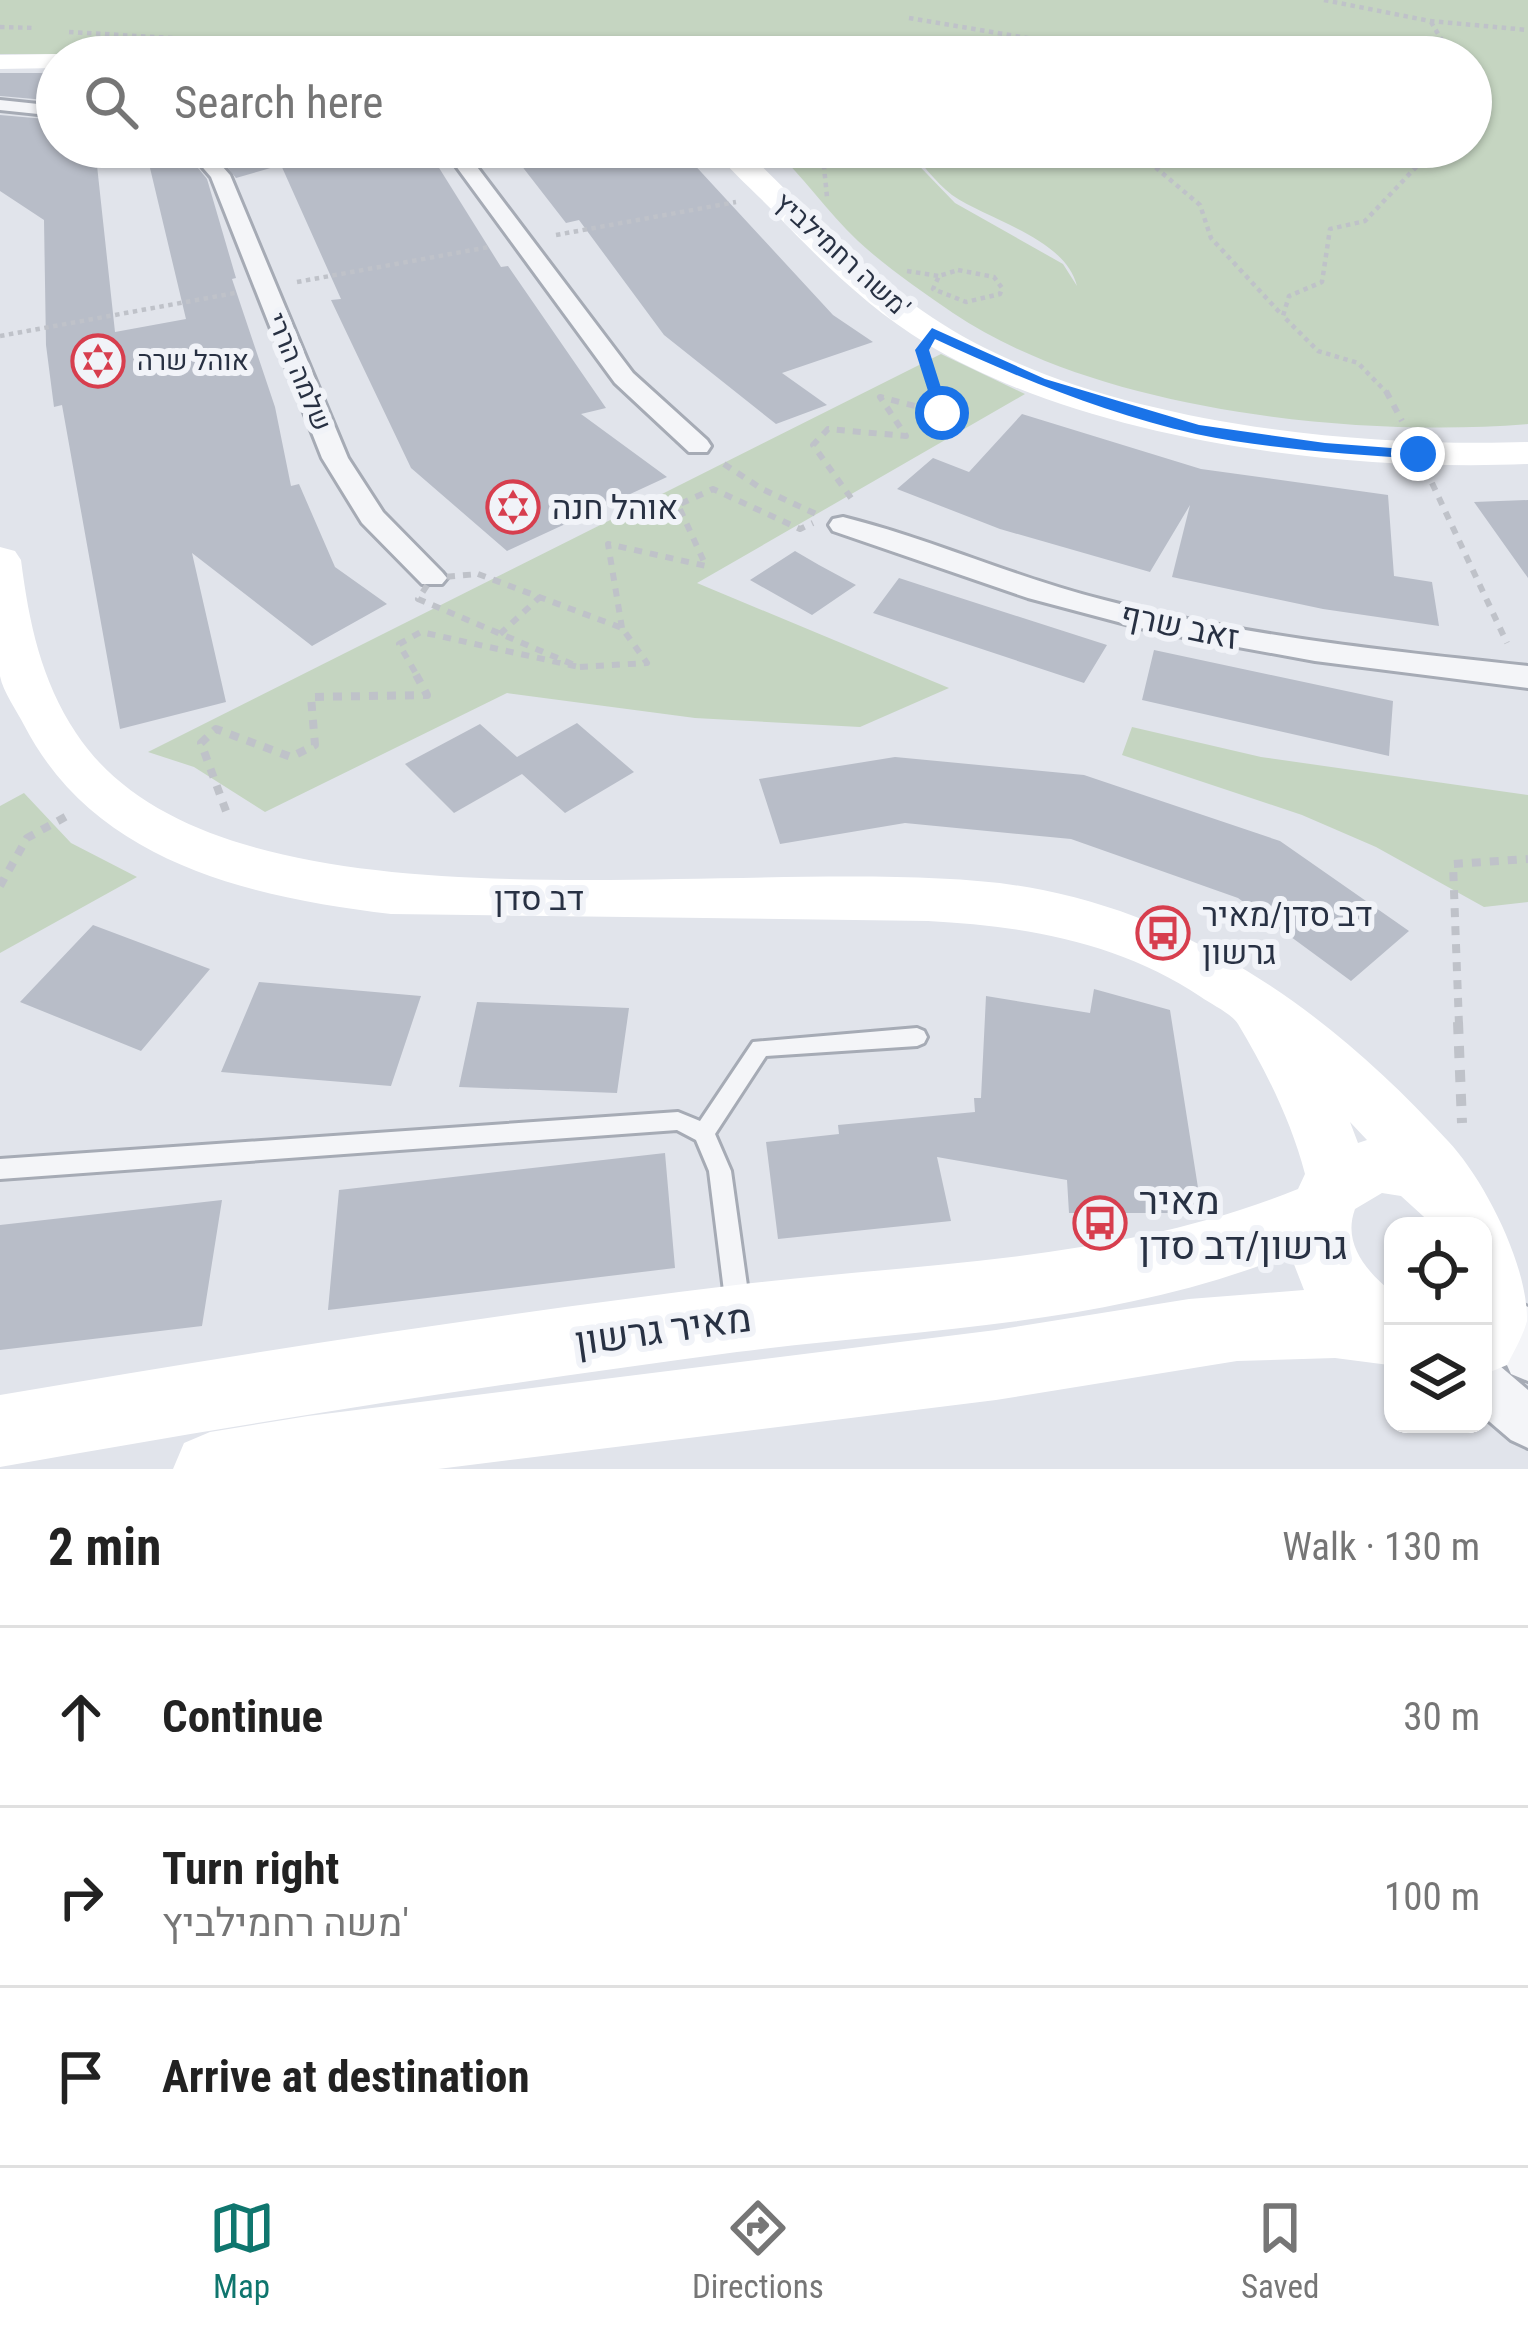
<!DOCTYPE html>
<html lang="en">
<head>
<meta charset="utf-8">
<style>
  body { margin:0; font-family:"Roboto Condensed",Heebo,sans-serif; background:#f2f2f2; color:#222 }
  .controls { position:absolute; right:36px; bottom:36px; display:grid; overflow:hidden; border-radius:24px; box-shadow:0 3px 9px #0004 }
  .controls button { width:108px; height:108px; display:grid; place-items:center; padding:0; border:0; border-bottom:3px solid #e0e0e0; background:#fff; color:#222; font:60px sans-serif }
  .stop { position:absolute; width:36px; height:36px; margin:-27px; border:9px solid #1a73e8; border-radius:50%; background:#fff }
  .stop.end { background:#1a73e8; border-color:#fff; box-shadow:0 3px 12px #0008 }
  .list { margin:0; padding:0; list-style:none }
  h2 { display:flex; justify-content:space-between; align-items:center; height:156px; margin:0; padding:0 48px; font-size:51px }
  h2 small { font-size:39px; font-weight:400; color:#767676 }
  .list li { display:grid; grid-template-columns:78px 1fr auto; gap:36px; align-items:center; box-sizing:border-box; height:180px; padding:0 48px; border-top:3px solid #e0e0e0 }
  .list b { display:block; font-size:45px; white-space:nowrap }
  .list p { margin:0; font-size:39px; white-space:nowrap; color:#767676 }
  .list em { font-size:39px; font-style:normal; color:#767676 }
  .icon { flex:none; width:66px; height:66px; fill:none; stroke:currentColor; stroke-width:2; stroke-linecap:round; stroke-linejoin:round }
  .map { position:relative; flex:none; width:1528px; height:1469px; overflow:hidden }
  .search { position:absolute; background:#fff; box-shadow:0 3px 9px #0004; left:36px; right:36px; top:36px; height:132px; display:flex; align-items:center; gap:30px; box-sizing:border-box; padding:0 42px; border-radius:66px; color:#767676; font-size:45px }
  .sheet { height:696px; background:#fff }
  nav { display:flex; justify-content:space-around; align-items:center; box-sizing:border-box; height:168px; border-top:3px solid #e0e0e0; background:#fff; font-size:33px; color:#767676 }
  nav a { display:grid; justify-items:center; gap:6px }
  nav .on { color:#0f766e }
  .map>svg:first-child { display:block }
  .green { fill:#c5d5c1 }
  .building { fill:#b8bdc8 }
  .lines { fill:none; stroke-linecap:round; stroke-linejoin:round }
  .lane-casing { stroke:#a6abb5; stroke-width:6 }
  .street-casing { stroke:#a6abb5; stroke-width:6 }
  .path-far3 { stroke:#bfc2c9; stroke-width:4.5; stroke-dasharray:4.5 4.5; stroke-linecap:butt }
  .path-far2 { stroke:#bfc2c9; stroke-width:6; stroke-dasharray:8 8; stroke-linecap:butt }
  .path-far1 { stroke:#bfc2c9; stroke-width:8; stroke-dasharray:9 9; stroke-linecap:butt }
  .path { stroke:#bfc2c9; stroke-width:10; stroke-dasharray:12 12; stroke-linecap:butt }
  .lane { fill:#f4f5f8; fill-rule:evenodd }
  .street { fill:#f4f5f8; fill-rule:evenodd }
  .secondary { fill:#fff; fill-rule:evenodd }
  .route { fill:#1a73e8 }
  .labels { text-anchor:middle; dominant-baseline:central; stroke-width:12; stroke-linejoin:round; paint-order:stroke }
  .far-street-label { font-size:27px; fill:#283143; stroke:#f1f3f8 }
  .far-poi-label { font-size:27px; fill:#283143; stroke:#f1f3f8; text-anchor:start }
  .poi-label { font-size:33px; fill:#283143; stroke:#f1f3f8; text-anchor:start }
  .street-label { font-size:33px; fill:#283143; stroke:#f1f3f8 }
  .near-poi-label { font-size:39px; fill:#283143; stroke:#f1f3f8; text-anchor:start }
  .near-street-label { font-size:39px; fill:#283143; stroke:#f1f3f8 }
</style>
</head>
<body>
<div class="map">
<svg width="1528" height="1469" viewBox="0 0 1528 1469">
  <rect width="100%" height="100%" fill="#e1e4eb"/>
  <!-- green -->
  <path class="green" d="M0 0H1528V424C1356 438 1098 411 953 313 921 291 886 267 858 241 827 212 803 175 771 147H901L955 203 1063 264 1077 286C1065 238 990 221 952 195 935 182 922 163 907 147H1471V57L0 54Z
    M941 354 1025 394 697 583 949 688 860 727 695 718 507 693 265 812 194 767 148 752Z
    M1132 727 1261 757 1528 795V902L1484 907 1376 847 1302 815 1122 755Z
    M24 793 71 843 137 877 0 953V806Z"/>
  <!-- building -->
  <path class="building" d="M0 73H57V101L0 96Z
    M0 115 57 120V147H95L115 332 186 319 145 147H181L207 179 236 278 232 279 275 407 291 486 299 484 335 567 387 604 312 646 192 553 226 702 120 729 62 405 54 407 46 345 44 220 0 191Z
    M211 147H426L501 267 508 266 606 408 581 414 667 477 507 551 411 468 331 300 341 299 281 165 236 178Z
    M512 147H678L833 315 873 342 782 373 827 405 776 424 664 335 579 220 566 223 514 156 519 155Z
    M1022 414 1201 469 1388 495 1394 576 1432 582 1439 626 1323 609 1172 577 1190 505 1150 572 1000 529 897 489 933 458 969 472Z
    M1528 500V578L1474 502Z
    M795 551 819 565 856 585 812 615 750 580Z
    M899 578 942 592 1107 645 1084 683 873 613Z
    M1154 650 1393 701 1389 756 1142 700Z
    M577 723 634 772 565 813 522 774 454 813 405 764 480 724 517 757Z
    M895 757 1084 775 1280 841 1409 931 1351 981 1238 898 1071 839 905 823 780 844 759 779Z
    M93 925 210 969 141 1051 20 1002Z
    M259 982 421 996 391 1086 221 1072Z
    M1094 989 1170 1010 1202 1213H1069L1067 1180 937 1157 951 1221 778 1239 766 1142 839 1134 838 1125 975 1112 974 1098H981L986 996 1090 1013Z
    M477 1002 629 1008 617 1093 459 1087Z
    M665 1153 675 1268 328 1310 339 1190Z
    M222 1200 202 1326 0 1350V1225Z"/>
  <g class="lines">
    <!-- lane casing -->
    <g class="lane-casing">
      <path id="lane" d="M917 1028 924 1031 927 1037 924 1043 917 1046 766 1056 715 1134 731 1171 750 1307 746 1315 738 1318 730 1315 726 1307 709 1171 696 1140 677 1130 0 1179V1159L678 1112 700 1121 753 1042Z"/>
    </g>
    <!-- street casing -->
    <g class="street-casing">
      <path id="street" d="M0 100 57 106V116L0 110Z
        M185 147H205L230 175 348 458 383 512 442 572 447 578 442 584H422L362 523 322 458 211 177Z
        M442 147H462L633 373 707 440 711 446 707 452H689L615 383Z
        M843 517C931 539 1016 578 1104 600 1243 636 1386 651 1528 666V688L1315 661 1156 632 1028 598 833 531 829 525 833 519Z
        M1510 1298 1528 1307V1381L1511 1374 1487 1321 1493 1305Z
        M1483 1359 1500 1366 1528 1390V1448L1511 1440 1483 1416Z"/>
    </g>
    <!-- path-far3 -->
    <path class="path-far3" d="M1324 0 1430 21 1528 30
      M909 18 1051 42 1084 57
      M1431 22 1452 57
      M0 27 36 28
      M69 32 498 57
      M822 147 827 197
      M1140 147 1142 156 1200 205 1211 238 1282 315
      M556 235 736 202
      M958 270 994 277 1002 288 1000 294 966 302 933 289 939 276Z
      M907 271 939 276
      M297 282 489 247
      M0 336 235 293
      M928 370 936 394
      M1388 394 1358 363 1318 351 1283 316 1289 296 1322 282 1330 229 1365 221 1435 147"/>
    <!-- path-far2 -->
    <path class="path-far2" d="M1386 391 1402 421
      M724 464 762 489 816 514
      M1432 483 1507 643
      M851 498 813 445 828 429 906 436 880 397 942 413 935 391
      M478 574 622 628 647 663 579 667 418 599 432 578Z
      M622 628 608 544 706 566 678 505 713 489 800 529 813 523
      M500 634 540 597
      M415 672 399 644 421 632 579 667"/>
    <!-- path-far1 -->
    <path class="path-far1" d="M226 811 201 743 216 729 291 757 315 745 311 697 427 695 413 669
      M0 886 27 838 67 816
      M1459 1025 1453 864 1528 859"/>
    <!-- path -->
    <path class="path" d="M1458 1022 1462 1123"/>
    <!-- lane -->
    <use href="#lane" class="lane"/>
    <!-- street -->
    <use href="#street" class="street"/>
    <!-- secondary -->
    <path class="secondary" d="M57 54 67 57H57V68L0 69V55Z
      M712 147H742C803 206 862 271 933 318 1088 421 1346 448 1528 442V464C1342 472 1089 441 927 344 869 309 821 261 775 213 754 191 730 171 712 147Z
      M0 547 15 551 21 560C29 623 41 680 76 733 228 964 797 840 1043 890 1208 924 1336 1019 1448 1141 1484 1179 1528 1265 1527 1321 1523 1336 1514 1351 1507 1365L1483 1375V1226H1434L1401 1196 1382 1193 1355 1209C1342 1244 1367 1272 1393 1293V1363L1389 1365 1335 1358 1237 1361 996 1400 438 1469H173L184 1443 210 1432 308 1416 996 1330 1189 1299 1304 1290 1290 1254C1113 1326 924 1328 737 1352 490 1385 245 1423 0 1467V1395C245 1353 490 1315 736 1285 926 1262 1119 1262 1298 1189L1305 1174C1291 1120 1265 1069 1238 1024 1232 1014 1211 1004 1201 997 1119 942 1025 926 928 921L391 914C250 897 95 863 24 725 17 711 3 692 0 676 0 636 0 588 0 547ZM1350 1122 1367 1140 1358 1143Z"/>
  </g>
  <!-- route -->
  <path class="route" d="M932 328 1045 379 1199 425 1325 443 1418 450 1426 454 1418 459C1344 454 1269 449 1196 434 1106 414 1019 378 935 339L929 350 949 413 936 416 915 350Z"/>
  <!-- icons -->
  <defs>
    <g id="synagogue-ring" transform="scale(2.7)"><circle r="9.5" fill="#f1f3f8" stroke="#d73e4e" stroke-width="1.5"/><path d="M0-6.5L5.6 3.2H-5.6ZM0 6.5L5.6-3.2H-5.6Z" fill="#d73e4e"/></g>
    <g id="bus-ring" transform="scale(2.7)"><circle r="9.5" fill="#f1f3f8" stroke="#d73e4e" stroke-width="1.5"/><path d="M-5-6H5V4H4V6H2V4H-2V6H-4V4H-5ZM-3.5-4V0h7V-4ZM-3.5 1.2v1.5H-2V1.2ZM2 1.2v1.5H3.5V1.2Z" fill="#d73e4e"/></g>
  </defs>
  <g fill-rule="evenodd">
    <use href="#synagogue-ring" x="98" y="361"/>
    <use href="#synagogue-ring" x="513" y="507"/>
    <use href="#bus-ring" x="1163" y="933"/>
    <use href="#bus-ring" x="1100" y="1223"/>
  </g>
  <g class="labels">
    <!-- far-street labels -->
    <g class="far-street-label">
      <text transform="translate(842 255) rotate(42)">משה רחמילביץ'</text>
      <text transform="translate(299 372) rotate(67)">שלמה הררי</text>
    </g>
    <!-- far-poi labels -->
    <g class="far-poi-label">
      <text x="137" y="361">אוהל שרה</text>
    </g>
    <!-- poi labels -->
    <g class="poi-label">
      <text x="552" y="507">אוהל חנה</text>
      <text x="1202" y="914">דב סדן/מאיר<tspan x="1202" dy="38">גרשון</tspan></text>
    </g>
    <!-- street labels -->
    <g class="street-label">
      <text transform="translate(1180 626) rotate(12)">זאב שרף</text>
      <text x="539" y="898">דב סדן</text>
    </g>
    <!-- near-poi labels -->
    <g class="near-poi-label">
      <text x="1139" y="1201">מאיר<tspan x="1139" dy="45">גרשון/דב סדן</tspan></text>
    </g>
    <!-- near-street labels -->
    <g class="near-street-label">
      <text transform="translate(663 1330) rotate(-8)">מאיר גרשון</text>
    </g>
  </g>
</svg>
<div class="controls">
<button><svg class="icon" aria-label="locate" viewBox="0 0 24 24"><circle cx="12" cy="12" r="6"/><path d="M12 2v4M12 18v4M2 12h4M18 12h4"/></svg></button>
<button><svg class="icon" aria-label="layers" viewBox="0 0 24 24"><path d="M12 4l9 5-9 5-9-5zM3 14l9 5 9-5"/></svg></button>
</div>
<div class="stop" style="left:942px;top:413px"></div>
<div class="stop end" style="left:1418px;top:454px"></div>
<div class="search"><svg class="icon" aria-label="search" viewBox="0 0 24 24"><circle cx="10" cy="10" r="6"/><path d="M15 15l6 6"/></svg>Search here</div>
</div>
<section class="sheet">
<h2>2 min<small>Walk · 130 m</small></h2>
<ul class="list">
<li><svg class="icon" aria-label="ahead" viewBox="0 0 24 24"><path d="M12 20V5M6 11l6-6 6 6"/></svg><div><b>Continue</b></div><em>30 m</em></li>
<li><svg class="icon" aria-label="right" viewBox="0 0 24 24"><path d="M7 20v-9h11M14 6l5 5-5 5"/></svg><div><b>Turn right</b><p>משה רחמילביץ'</p></div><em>100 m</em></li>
<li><svg class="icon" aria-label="arrive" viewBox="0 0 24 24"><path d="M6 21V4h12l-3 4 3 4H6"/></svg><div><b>Arrive at destination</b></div></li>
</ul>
</section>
<nav>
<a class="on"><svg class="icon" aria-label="map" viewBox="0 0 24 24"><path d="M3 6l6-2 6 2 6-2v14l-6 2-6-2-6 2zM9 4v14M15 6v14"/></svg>Map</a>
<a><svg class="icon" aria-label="directions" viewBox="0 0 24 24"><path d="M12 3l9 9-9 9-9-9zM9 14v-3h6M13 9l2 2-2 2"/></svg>Directions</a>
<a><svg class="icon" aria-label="saved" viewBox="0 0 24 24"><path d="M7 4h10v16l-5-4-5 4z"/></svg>Saved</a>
</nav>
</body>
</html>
